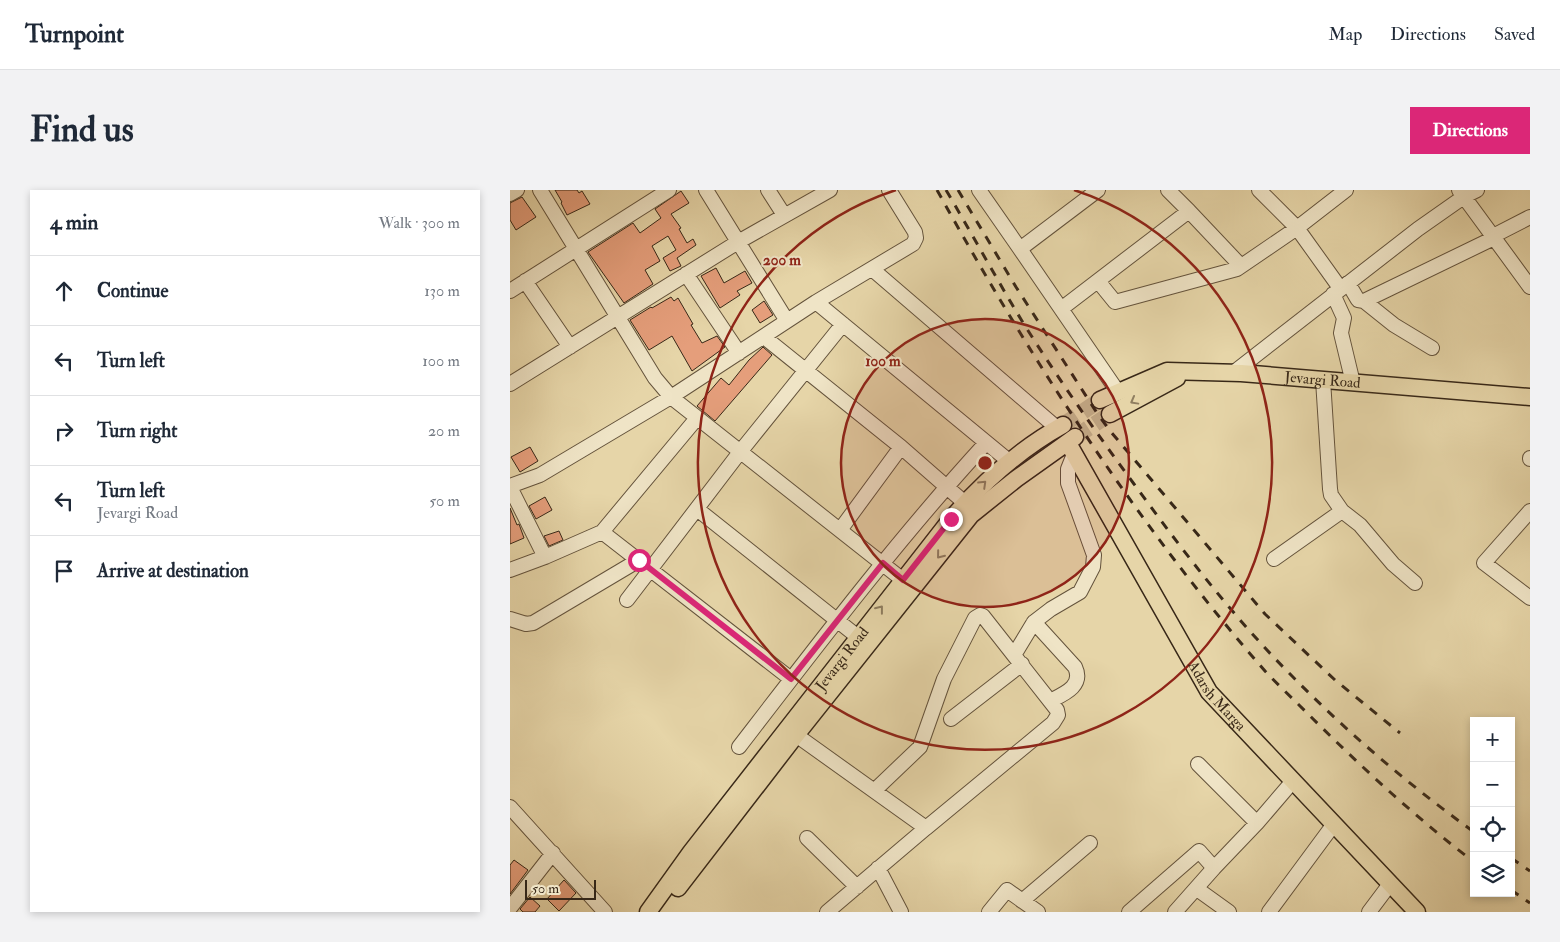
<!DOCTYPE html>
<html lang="en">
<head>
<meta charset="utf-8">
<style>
  body { margin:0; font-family:"IM FELL Double Pica",serif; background:#f2f2f3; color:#1f2937 }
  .controls { position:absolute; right:15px; bottom:15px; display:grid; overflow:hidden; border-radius:0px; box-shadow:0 2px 8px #0003 }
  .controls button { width:45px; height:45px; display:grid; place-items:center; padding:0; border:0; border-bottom:1px solid #e0e1e3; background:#fff; color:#1f2937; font:25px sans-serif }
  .scale { position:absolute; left:15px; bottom:12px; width:71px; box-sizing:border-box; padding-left:5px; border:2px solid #382818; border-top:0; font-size:14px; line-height:18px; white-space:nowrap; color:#382818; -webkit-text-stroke:4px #efe4c6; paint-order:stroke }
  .stop { position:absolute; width:15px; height:15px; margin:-11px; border:4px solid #db2777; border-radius:50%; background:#fff }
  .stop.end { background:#db2777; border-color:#fff; box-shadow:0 1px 5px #0008 }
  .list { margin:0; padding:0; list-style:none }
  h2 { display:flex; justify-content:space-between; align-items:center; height:65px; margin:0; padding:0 20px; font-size:21px }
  h2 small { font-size:16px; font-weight:400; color:#747a83 }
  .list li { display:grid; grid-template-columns:32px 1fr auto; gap:15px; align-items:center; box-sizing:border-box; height:70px; padding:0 20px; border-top:1px solid #e0e1e3 }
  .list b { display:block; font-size:19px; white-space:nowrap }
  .list p { margin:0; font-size:16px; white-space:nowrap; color:#747a83 }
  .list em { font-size:16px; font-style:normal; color:#747a83 }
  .icon { flex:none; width:28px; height:28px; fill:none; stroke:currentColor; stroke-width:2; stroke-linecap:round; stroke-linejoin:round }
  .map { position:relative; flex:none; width:1020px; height:722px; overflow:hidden; border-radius:0px }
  header { display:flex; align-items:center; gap:30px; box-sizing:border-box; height:70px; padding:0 25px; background:#fff; border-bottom:1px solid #e0e1e3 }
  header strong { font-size:24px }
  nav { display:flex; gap:28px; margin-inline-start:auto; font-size:18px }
  .intro { display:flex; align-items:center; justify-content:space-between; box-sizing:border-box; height:120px; padding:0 30px }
  h1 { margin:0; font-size:35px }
  .button { padding:12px 22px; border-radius:0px; background:#db2777; color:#fff; font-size:18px; font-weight:700 }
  main { display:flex; gap:30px; padding:0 30px }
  aside { flex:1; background:#fff; border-radius:0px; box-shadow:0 2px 8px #0003 }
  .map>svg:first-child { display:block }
  .building { fill:#e59e7b; stroke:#382818 }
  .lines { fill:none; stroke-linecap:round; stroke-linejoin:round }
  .major-tunnel { stroke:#c3b28b; stroke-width:16; stroke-dasharray:16 8; stroke-linecap:butt }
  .minor-casing { stroke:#64533c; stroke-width:16 }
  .major-casing { stroke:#382818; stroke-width:19 }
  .minor { stroke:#efe4c6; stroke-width:14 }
  .major { stroke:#e6d5a8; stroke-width:16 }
  .rail { stroke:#382818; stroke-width:3; stroke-dasharray:9 9; stroke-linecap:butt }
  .oneway { stroke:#8f7e60 }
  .route { stroke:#db2777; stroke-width:6 }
  .ring { fill:none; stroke:#8f2418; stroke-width:2.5 }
  .labels { text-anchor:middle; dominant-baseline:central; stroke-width:4; stroke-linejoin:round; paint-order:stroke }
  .street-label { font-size:15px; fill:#382818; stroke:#efe4c6 }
  .centre { fill:#8f2418; stroke:#efe4c6; stroke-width:2.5 }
  .ring-label { font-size:15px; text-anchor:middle; font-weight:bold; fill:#8f2418; stroke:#efe4c6; stroke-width:4; stroke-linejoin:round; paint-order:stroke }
</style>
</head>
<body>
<header>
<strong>Turnpoint</strong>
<nav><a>Map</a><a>Directions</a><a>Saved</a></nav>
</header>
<div class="intro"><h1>Find us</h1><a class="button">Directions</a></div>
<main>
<aside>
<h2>4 min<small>Walk · 300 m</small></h2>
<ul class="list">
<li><svg class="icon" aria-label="ahead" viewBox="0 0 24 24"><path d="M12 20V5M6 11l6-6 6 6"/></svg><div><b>Continue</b></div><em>130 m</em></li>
<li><svg class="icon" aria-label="left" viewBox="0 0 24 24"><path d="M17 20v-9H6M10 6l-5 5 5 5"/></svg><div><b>Turn left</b></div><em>100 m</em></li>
<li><svg class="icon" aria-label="right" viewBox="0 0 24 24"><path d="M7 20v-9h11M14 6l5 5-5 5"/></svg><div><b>Turn right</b></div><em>20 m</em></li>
<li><svg class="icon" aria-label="left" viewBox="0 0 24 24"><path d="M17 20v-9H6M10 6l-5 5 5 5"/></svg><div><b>Turn left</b><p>Jevargi Road</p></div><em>50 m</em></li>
<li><svg class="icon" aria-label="arrive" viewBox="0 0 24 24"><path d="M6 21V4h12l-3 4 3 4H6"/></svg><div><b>Arrive at destination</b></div></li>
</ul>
</aside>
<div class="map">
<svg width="1020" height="722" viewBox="0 0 1020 722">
  <rect width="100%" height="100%" fill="#e6d5a8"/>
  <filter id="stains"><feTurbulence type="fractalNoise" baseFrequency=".004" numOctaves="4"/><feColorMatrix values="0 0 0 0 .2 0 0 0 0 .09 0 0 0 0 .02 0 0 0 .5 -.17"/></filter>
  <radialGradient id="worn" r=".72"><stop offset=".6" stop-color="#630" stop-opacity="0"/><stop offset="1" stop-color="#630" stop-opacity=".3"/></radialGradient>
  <!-- building -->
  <path class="building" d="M45 0H67L69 3 72 1 80 14 57 25 51 13 52 12Z
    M171 1 179 13 161 24 171 38 169 39 177 53 183 49 186 55 167 68 171 76 160 81 153 68 166 60 158 46 142 56 150 71 135 80 143 94 114 113 78 62 123 33 130 43 151 28 145 19Z
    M12 7 26 27 6 40 0 30V13Z
    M206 78 214 93 235 81 242 93 227 101 230 105 210 118 191 86Z
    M161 107 164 111 168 108 183 134 181 135 192 153 207 146 215 157 182 181 162 146 139 160 120 130 141 117 142 118Z
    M254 111 263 125 250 133 242 120Z
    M253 157 262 165 205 231 187 216 211 188 219 195 239 170Z
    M20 257 28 271 10 282 1 267Z
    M35 307 42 320 26 329 19 316Z
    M0 318 7 335 9 334 14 348 0 354Z
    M49 341 53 350 39 356 34 346Z
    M4 670 18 680 0 704V675Z
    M54 690 66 703 49 721 37 709Z
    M20 707 30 716 25 722H13L10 719Z"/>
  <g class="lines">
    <!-- major-tunnel -->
    <path class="major-tunnel" d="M553 235 590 210
      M565 247 600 224"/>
    <!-- minor casing -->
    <g class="minor-casing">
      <path id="minor" d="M30 0 145 188 161 207 393 390
        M196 0 277 131
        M258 0 274 25
        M469 0 510 59
        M588 0 510 59 608 202
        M658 0 679 21
        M749 0 787 38 830 98
        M949 0 1020 97
        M0 4 7 0
        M983 46 1020 27
        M362 79 547 238
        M176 84 229 163
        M15 91 60 157
        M588 91 605 112 727 79 787 38 836 0
        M838 93 848 110 854 111 984 48
        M0 101 159 0
        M823 104 834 128 831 143 843 193
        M854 111 884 135 922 158
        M306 112 500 272
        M551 119 679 21 731 76
        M254 147 391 257 463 320
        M723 183 908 39 955 6 967 0
        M0 194 228 52 320 0
        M187 228 92 342 281 489
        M1020 268V269
        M0 296 30 285 161 207 306 112 403 54 406 48 405 42 379 0
        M0 297 35 367
        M187 319 348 447
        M832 321 850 335 883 374 905 393
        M1020 321 974 373 1020 408
        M330 340 391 257
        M764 369 832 321 821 305 820 299 813 190
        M0 380 35 367 92 342
        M117 410 230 262 333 134
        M0 429 16 434 23 433 129 370
        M524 432 565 477C574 496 554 504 540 511
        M504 465 524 432 541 419 570 402 583 377 584 365 558 293V279L564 264
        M441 529 512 474
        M286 545 416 638 317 722
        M229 557C309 453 388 349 476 253
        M688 574 747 633 783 591
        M365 600 410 557 434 489 465 428 470 425 473 426 547 520 548 525 543 533 416 638
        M0 617 95 722
        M297 648 347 697
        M368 678 391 722
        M687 699 719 722
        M512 711 580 653
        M0 718 43 663
        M479 722 497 700 528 722
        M619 722 689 661 704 678 747 633
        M665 722 704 678
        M759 722 824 634
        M859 722 880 694"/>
    </g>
    <!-- major casing -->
    <g class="major-casing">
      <g id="major">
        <path id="s1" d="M590 210 657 181 731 183 1020 207"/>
        <path d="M600 224 667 188"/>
        <path id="s2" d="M558 253 699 502 907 722"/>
        <path d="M168 698 286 545 461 325 506 289 565 247"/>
        <path id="s3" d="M138 722 181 662 441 329C473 292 510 259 553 235"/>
      </g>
    </g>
    <!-- minor -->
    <use href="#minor" class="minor"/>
    <!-- major -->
    <use href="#major" class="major"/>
    <!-- rail -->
    <path class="rail" d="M427 0C520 168 628 336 755 481 766 493 778 504 789 515 819 545 849 574 880 602 907 626 935 650 964 672
      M436 0C462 44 486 88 512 131 547 187 585 241 624 294 673 361 723 427 782 486 838 543 899 595 964 642
      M448 0 506 97 587 223 601 242 755 424 825 490 890 543
      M1001 668 1020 681
      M1001 700 1020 713"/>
  </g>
  <!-- one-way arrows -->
  <defs><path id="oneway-chevron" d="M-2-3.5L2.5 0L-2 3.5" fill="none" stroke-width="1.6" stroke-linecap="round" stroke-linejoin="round" transform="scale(1.25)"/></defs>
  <g class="oneway">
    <use href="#oneway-chevron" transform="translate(624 211) rotate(151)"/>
    <use href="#oneway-chevron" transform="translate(473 294) rotate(-44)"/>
    <use href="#oneway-chevron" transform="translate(430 365) rotate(129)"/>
    <use href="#oneway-chevron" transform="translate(370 419) rotate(-52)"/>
  </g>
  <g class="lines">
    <!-- route -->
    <path class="route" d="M129 370 281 489 373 373 393 390 441 329"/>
  </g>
  <!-- distance rings -->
  <circle cx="475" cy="273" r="144" fill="#8f2418" fill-opacity=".12"/>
  <g class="ring">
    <circle cx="475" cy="273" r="144"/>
    <path d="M564 0A287 287 0 1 1 386 0"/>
  </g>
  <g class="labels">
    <!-- street labels -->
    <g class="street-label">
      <text stroke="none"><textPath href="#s1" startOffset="229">Jevargi Road</textPath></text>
      <text stroke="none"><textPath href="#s3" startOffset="319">Jevargi Road</textPath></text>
      <text stroke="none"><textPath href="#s2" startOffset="294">Adarsh Marga</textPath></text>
    </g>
  </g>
  <circle cx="475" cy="273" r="8" class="centre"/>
  <g class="ring-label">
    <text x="272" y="75">200 m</text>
    <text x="373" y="176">100 m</text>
  </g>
  <rect width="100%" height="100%" filter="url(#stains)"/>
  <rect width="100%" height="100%" fill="url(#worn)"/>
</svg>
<div class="controls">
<button>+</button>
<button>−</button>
<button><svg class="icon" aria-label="locate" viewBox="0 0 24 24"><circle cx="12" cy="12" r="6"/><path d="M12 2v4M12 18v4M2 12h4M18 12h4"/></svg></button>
<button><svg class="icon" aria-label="layers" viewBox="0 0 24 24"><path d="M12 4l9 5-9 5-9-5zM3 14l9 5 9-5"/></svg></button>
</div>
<div class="scale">50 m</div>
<div class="stop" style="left:129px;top:370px"></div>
<div class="stop end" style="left:441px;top:329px"></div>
</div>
</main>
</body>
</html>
